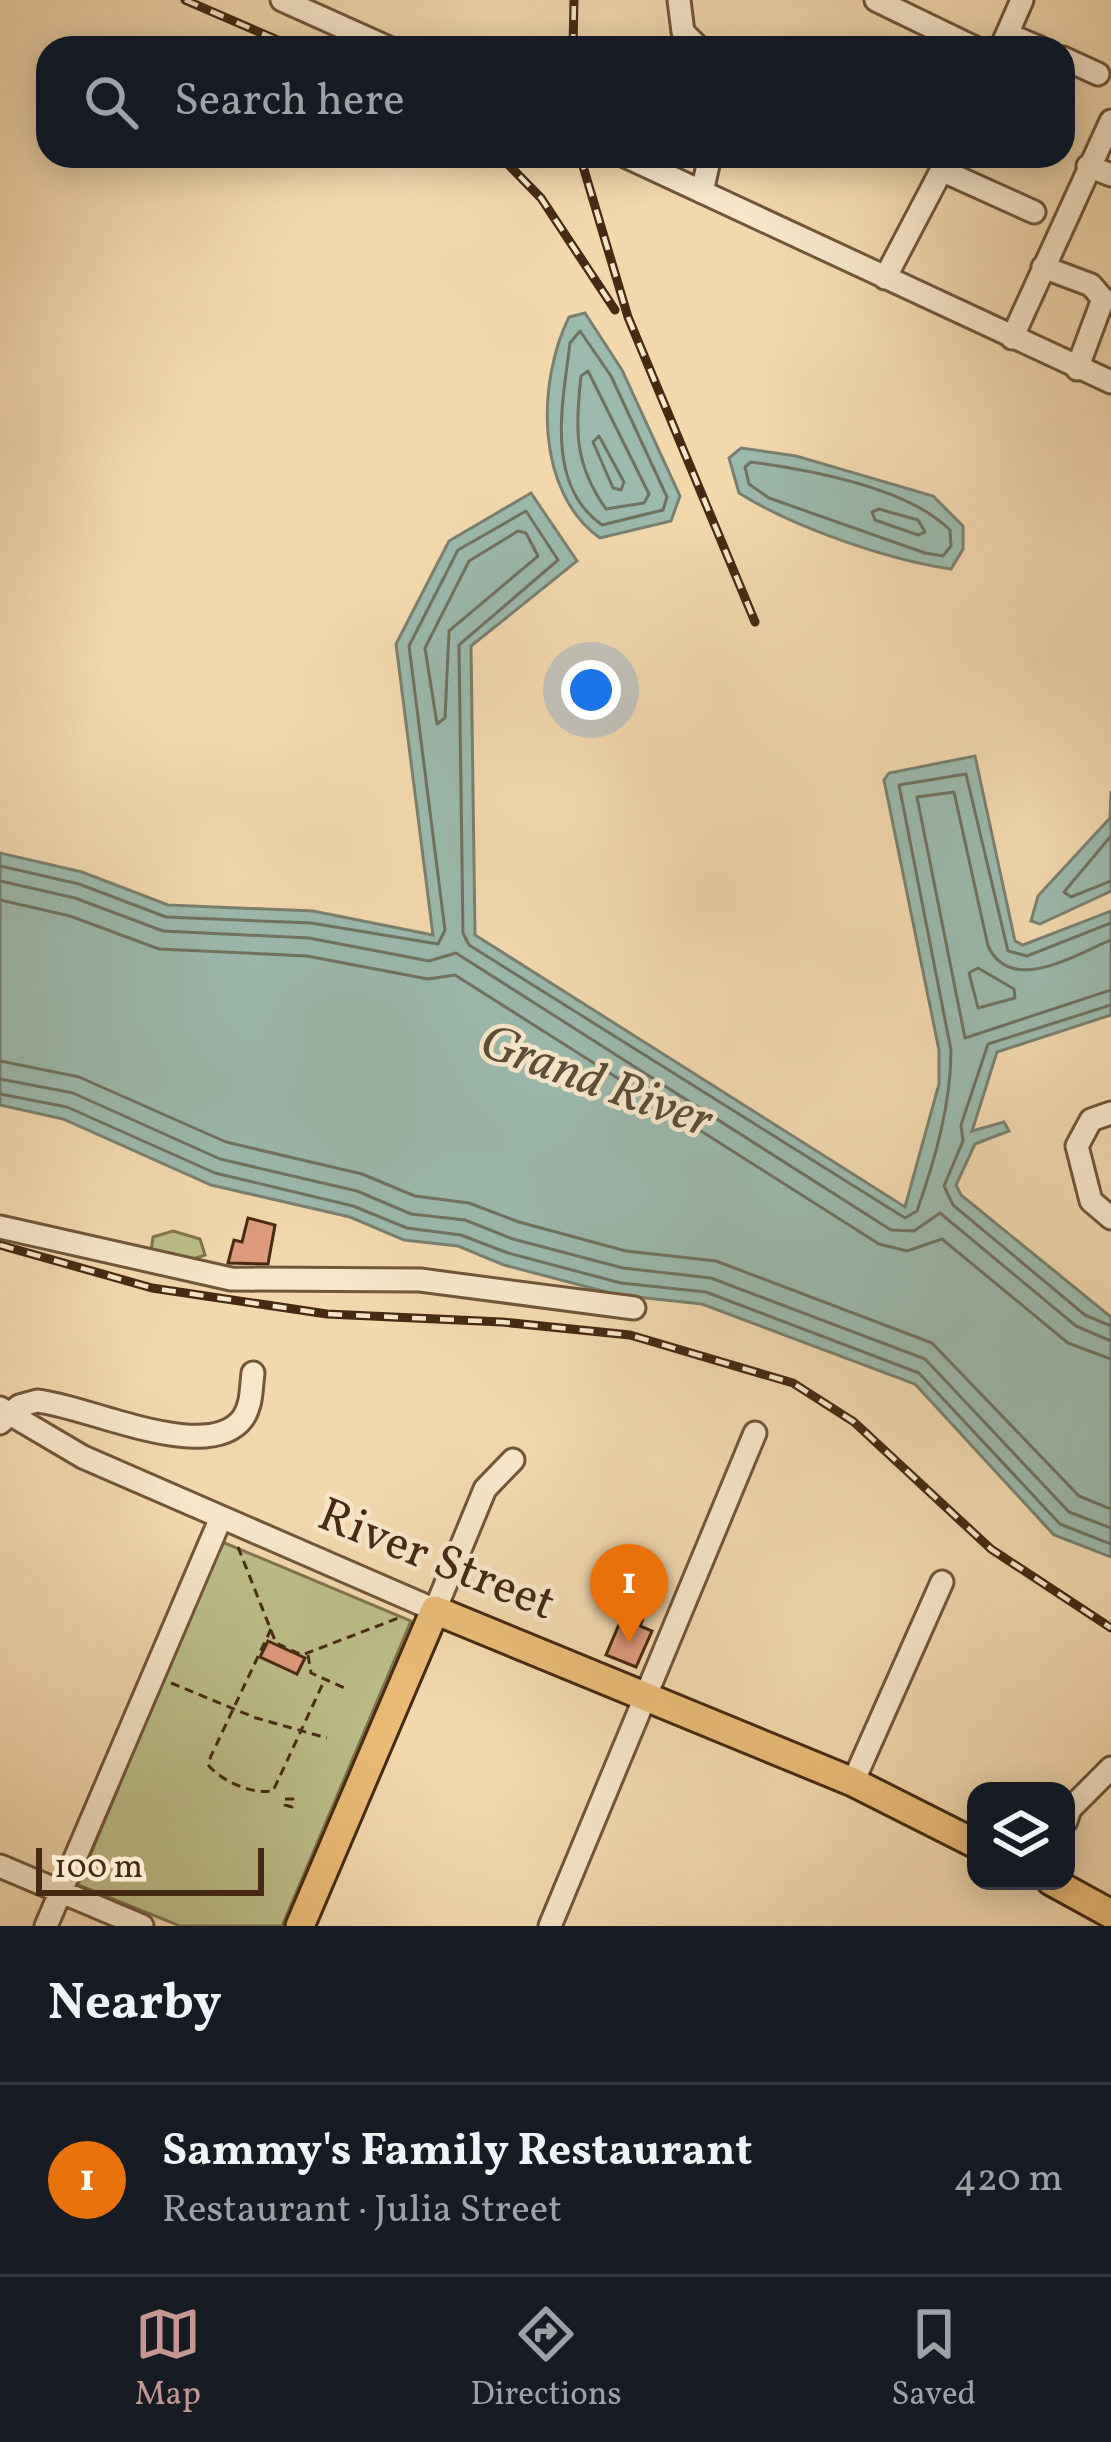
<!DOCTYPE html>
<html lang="en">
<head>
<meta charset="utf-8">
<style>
  body { margin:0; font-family:Vollkorn,serif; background:#20242c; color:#f1f3f6 }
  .controls { position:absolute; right:36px; bottom:36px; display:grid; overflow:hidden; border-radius:24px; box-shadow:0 6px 30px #0003 }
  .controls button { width:108px; height:108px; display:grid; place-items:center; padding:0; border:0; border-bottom:3px solid #363941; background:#171b24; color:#f1f3f6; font:60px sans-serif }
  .scale { position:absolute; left:36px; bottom:30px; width:228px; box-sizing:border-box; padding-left:12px; border:6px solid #462a13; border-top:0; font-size:33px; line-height:42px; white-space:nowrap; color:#462a13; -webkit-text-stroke:9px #f7e6ca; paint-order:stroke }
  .you { position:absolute; left:591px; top:690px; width:42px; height:42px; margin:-30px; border:9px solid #fff; border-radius:50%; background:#1a73e8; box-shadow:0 0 0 18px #1a73e833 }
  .badge { display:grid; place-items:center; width:78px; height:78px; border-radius:50%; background:#c59692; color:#fff; font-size:39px; font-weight:700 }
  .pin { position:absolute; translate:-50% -99px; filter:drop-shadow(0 3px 6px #0008) }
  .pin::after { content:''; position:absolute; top:63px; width:42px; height:36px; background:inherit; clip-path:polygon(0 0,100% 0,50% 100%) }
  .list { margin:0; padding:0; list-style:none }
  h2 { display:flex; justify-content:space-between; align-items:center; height:156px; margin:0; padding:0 48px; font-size:51px }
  h2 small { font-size:39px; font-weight:400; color:#9ea1a6 }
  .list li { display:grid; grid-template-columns:78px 1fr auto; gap:36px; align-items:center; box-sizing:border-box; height:192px; padding:0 48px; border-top:3px solid #363941 }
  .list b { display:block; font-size:45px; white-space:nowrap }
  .list p { margin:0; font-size:39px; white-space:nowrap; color:#9ea1a6 }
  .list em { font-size:39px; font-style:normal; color:#9ea1a6 }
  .icon { flex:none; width:66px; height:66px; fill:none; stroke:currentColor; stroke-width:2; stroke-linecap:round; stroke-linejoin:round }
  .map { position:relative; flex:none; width:1111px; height:1926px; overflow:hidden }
  .search { position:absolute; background:#171b24; box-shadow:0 6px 30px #0003; left:36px; right:36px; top:36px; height:132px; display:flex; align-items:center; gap:30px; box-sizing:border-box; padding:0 42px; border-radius:36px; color:#9ea1a6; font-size:45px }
  .sheet { height:348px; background:#171b24 }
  nav { display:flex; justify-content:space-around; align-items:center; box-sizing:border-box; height:168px; border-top:3px solid #363941; background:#171b24; font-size:33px; color:#9ea1a6 }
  nav a { display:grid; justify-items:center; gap:6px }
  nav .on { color:#c59692 }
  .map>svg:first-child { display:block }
  .green { fill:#bcbe89; stroke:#81744e; stroke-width:3 }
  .water { fill:#9bb9ad; stroke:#79806f; stroke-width:3 }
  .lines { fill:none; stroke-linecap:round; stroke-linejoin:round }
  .shore { stroke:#707260; stroke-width:3 }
  .building { fill:#df9b7d; stroke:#462a13; stroke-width:3 }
  .minor-casing { stroke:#71563a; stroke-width:27 }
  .major-casing { stroke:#462a13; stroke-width:33 }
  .path { stroke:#462a13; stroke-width:3; stroke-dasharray:9 6; stroke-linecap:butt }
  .minor { stroke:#f7e6ca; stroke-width:21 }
  .major { stroke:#eabc77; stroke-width:27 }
  .rail-casing { stroke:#462a13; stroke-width:9 }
  .rail { stroke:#f7e6ca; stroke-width:4.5; stroke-dasharray:14; stroke-linecap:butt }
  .labels { text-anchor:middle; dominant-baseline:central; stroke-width:9; stroke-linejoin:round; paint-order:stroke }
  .street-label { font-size:48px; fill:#462a13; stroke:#f7e6ca }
  .water-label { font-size:51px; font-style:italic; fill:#5b4e3a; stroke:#f7e6ca }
</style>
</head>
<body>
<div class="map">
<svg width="1111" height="1926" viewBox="0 0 1111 1926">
  <rect width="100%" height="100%" fill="#f3d8ae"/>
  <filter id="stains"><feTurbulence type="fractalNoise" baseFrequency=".00167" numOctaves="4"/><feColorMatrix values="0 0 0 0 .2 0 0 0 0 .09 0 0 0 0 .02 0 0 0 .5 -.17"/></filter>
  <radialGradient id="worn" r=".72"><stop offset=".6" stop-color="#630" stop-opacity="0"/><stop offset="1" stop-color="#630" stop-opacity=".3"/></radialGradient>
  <!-- green -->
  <path class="green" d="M173 1231 200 1239 205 1255 190 1260 151 1251 153 1237Z
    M220 1541 411 1621 282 1926H180L78 1885Z"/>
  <!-- water -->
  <path class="water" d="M585 313 622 370 680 496 671 521 600 538C535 492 537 382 569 317Z
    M741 448 796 456 933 496 963 526V549L951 569C888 560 793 527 739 493L729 458Z
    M531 493 577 561 471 646 475 935 905 1207 939 1084V1050L884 780 889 773 975 756 1015 941 1023 945 1111 911V1015L997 1052 972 1131 1004 1122 1009 1131 975 1144 956 1185 961 1195 1111 1317V1557L1054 1535 915 1384 702 1304 618 1295 504 1265 458 1246 404 1240 350 1217 211 1185 63 1119 0 1105V853L82 872 168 905 313 911 433 935 396 644 449 541Z
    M1111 791V891L1040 924 1031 921 1038 896 1110 818Z"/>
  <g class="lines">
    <!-- shore -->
    <path class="shore" d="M580 331 611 376 667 497 663 510 602 525C544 484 563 402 570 343Z
      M588 371 649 494 644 503 606 509C574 464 575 429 581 376Z
      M599 436 624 482 621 490 613 488 593 442Z
      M751 462C810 470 908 488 950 530L951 546 943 556 925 553 769 498 749 484 745 467Z
      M879 509 918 520 925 532 918 535 875 520 872 512Z
      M518 531 526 533 538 556 449 631 445 718 437 724 425 648 469 561Z
      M1111 836 1064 892 1071 897 1111 881
      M0 866 79 884 166 917 311 923 438 944 445 930 409 646 458 550 526 511 558 560 459 645 463 933 469 945 905 1218 917 1211C935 1160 951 1104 951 1050L899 785 966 774 1008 951 1027 956 1111 923
      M0 881 75 898 163 931 309 938 429 961 456 953 891 1230 914 1231 940 1213 1076 1326 1111 1341
      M0 900 70 916 159 949 307 956 428 979 455 975 879 1244 907 1251 942 1239 1068 1343 1111 1359
      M1111 940C1076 954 1011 996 988 946L954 792 917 797 965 1038 1111 990
      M978 968 1014 989 1015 998 978 1008 969 973Z
      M1111 1005 988 1044 961 1125 963 1141 944 1186 953 1205 1085 1315 1111 1326
      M0 1061 79 1077 226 1142 362 1174 415 1196 469 1203 519 1222 626 1251 716 1261 932 1343 1079 1496 1111 1509
      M0 1079 73 1093 220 1159 357 1191 411 1214 465 1220 513 1239 623 1268 711 1278 925 1359 1069 1512 1111 1528
      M0 1094 67 1107 215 1173 353 1206 407 1228 461 1235 508 1253 621 1283 706 1292 919 1373 1060 1524 1111 1544"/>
  </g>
  <!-- building -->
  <path class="building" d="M248 1218 275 1225 268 1264 228 1263 234 1240 242 1242Z
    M629 1601 647 1609 640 1626 652 1631 636 1667 606 1655Z
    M268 1641 305 1658 297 1674 260 1657Z"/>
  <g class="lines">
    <!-- minor casing -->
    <g class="minor-casing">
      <path id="minor" d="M282 0 389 48
        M679 0 683 32 699 48
        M876 0 975 48
        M1009 35 1040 48
        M1001 48 1022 0
        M1063 58 1098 74
        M625 156 1111 382
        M1088 166 1111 175
        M941 170 1034 212
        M702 192 710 156
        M1043 267 1091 285 1103 299 1077 369
        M885 278 949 156
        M1012 338 1111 121
        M1111 1113 1091 1120 1077 1146 1091 1201 1111 1218
        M0 1227 231 1279 420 1280 634 1308
        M0 1408 83 1457 435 1610 485 1489 513 1460
        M0 1423 19 1406 37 1401C85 1405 208 1466 243 1418 252 1405 251 1388 253 1373
        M853 1782 942 1582
        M1066 1821 1070 1809 1111 1768
        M0 1866 142 1926
        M46 1926 220 1520
        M550 1926 755 1433"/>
    </g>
    <!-- major casing -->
    <g class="major-casing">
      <path id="major" d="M1051 1881 1111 1914
        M300 1926 435 1610 853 1782 976 1844"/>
    </g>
    <!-- path -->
    <path class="path" d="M238 1547 276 1643 302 1655 401 1617
      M271 1629 211 1756 208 1765C223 1782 251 1794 273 1791L325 1679
      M308 1655 311 1673 349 1690
      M171 1683 256 1718 327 1738
      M285 1799H293L292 1807 285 1805Z"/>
    <!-- minor -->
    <use href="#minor" class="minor"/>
    <!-- major -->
    <use href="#major" class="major"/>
    <!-- rail casing -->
    <g class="rail-casing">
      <path id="rail" d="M185 0 296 48
        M573 48 574 0
        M500 156 541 198 615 310
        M580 156 628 317 755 622
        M0 1245 152 1288 327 1314 502 1322 630 1335 793 1383 854 1422 991 1549 1111 1628"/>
    </g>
    <!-- rail -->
    <use href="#rail" class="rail"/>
  </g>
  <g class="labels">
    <!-- street labels -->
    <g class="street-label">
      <text transform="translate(436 1561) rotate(22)">River Street</text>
    </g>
    <!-- water labels -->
    <g class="water-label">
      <text transform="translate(596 1083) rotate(20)">Grand River</text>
    </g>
  </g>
  <rect width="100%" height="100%" filter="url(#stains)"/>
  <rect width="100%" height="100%" fill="url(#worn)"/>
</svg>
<div class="controls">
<button><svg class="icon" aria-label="layers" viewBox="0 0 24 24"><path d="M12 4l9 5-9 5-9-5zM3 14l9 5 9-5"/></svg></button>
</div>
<div class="scale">100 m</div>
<div class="you"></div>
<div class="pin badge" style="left:629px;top:1643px;background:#e8710a">1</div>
<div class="search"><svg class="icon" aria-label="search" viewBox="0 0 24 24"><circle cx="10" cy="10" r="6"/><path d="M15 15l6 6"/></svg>Search here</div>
</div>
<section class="sheet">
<h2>Nearby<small></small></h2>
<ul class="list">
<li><span class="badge" style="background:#e8710a">1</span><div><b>Sammy's Family Restaurant</b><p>Restaurant · Julia Street</p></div><em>420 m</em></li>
</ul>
</section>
<nav>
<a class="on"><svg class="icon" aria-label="map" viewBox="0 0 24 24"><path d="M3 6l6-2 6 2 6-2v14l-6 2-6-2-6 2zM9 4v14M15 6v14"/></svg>Map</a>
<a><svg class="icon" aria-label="directions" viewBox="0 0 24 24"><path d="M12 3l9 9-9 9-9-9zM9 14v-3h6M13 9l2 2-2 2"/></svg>Directions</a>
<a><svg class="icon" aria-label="saved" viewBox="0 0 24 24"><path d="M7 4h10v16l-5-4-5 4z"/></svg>Saved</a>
</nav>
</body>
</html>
